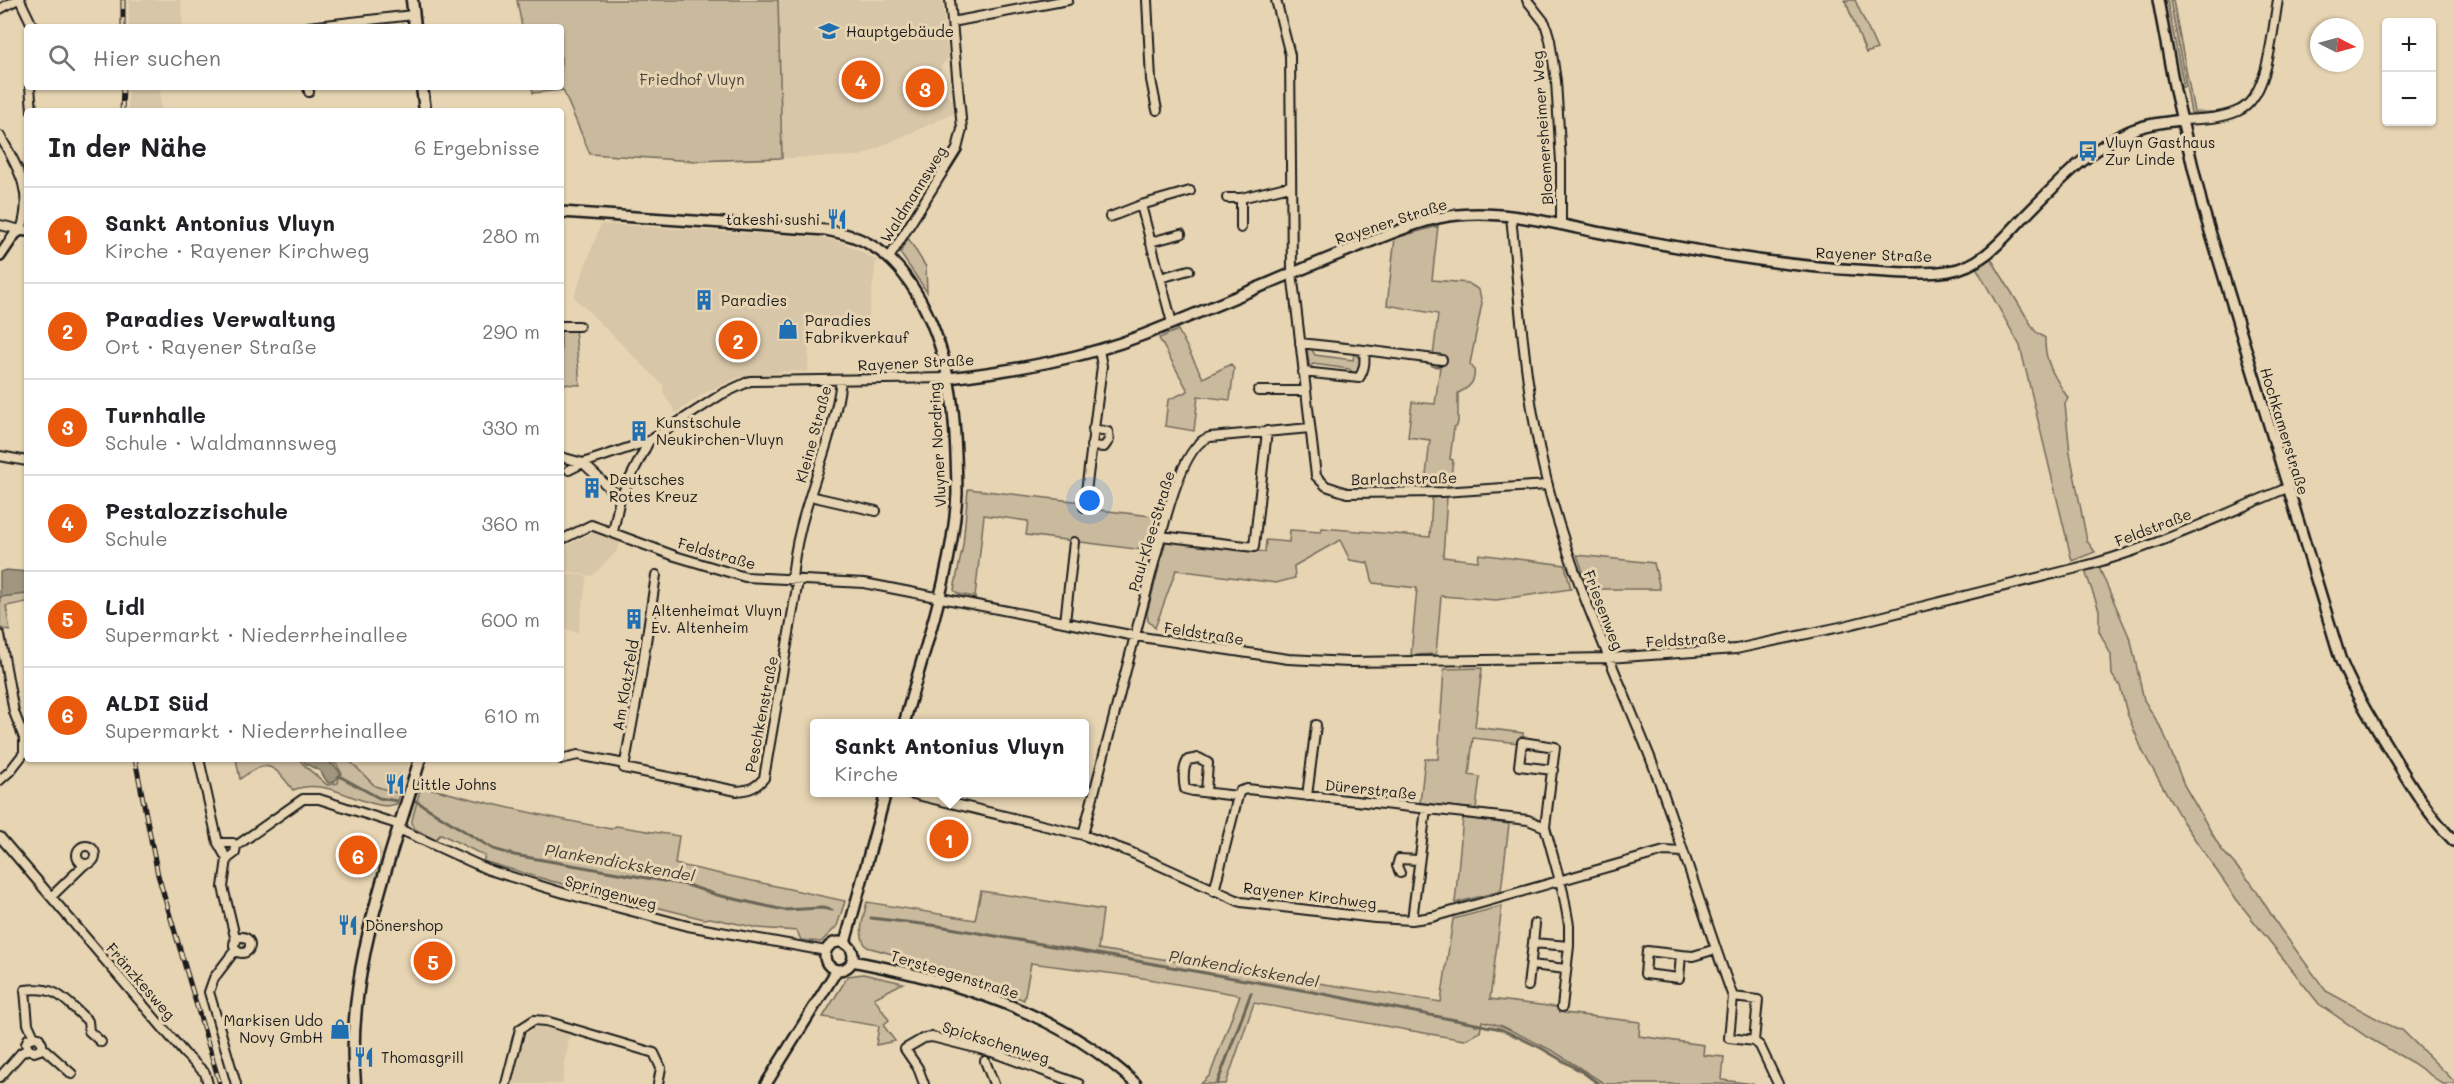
<!DOCTYPE html>
<html lang="de">
<head>
<meta charset="utf-8">
<style>
  body { margin:0; font-family:Mali,sans-serif; background:#f2f2f2; color:#202124 }
  .controls { position:absolute; right:18px; top:18px; display:grid; overflow:hidden; border-radius:6px; box-shadow:0 2px 4px #0004 }
  .controls button { width:54px; height:54px; display:grid; place-items:center; padding:0; border:0; border-bottom:2px solid #e0e0e0; background:#fff; color:#202124; font:30px sans-serif }
  .compass { position:absolute; left:2310px; top:18px; width:54px; height:54px; border-radius:50%; background:#fff; box-shadow:0 2px 4px #0004; rotate:96deg }
  .you { position:absolute; left:1090px; top:501px; width:21px; height:21px; margin:-15px; border:4px solid #fff; border-radius:50%; background:#1a73e8; box-shadow:0 0 0 9px #1a73e833 }
  .badge { display:grid; place-items:center; width:39px; height:39px; border-radius:50%; background:#ea580c; color:#fff; font-size:20px; font-weight:700 }
  .pin { position:absolute; translate:-50% -50%; border:3px solid #fff; box-shadow:0 2px 6px #0006 }
  .popup { position:absolute; left:810px; top:719px; width:279px; height:78px; box-sizing:border-box; display:grid; place-content:center; border-radius:6px; background:#fff; filter:drop-shadow(0 2px 4px #0005); font-size:20px; white-space:nowrap; color:#757577 }
  .popup b { font-size:22px; color:#202124 }
  .popup::after { content:''; position:absolute; left:50%; top:100%; margin-left:-12px; border:12px solid transparent; border-top-color:#fff }
  .list { margin:0; padding:0; list-style:none }
  h2 { display:flex; justify-content:space-between; align-items:center; height:78px; margin:0; padding:0 24px; font-size:26px }
  h2 small { font-size:20px; font-weight:400; color:#757577 }
  .list li { display:grid; grid-template-columns:39px 1fr auto; gap:18px; align-items:center; box-sizing:border-box; height:96px; padding:0 24px; border-top:2px solid #e0e0e0 }
  .list b { display:block; font-size:22px; white-space:nowrap }
  .list p { margin:0; font-size:20px; white-space:nowrap; color:#757577 }
  .list em { font-size:20px; font-style:normal; color:#757577 }
  .icon { flex:none; width:33px; height:33px; fill:none; stroke:currentColor; stroke-width:2; stroke-linecap:round; stroke-linejoin:round }
  .map { position:relative; flex:none; width:2454px; height:1084px; overflow:hidden }
  .search { position:absolute; background:#fff; box-shadow:0 2px 4px #0004; left:24px; top:24px; width:540px; height:66px; display:flex; align-items:center; gap:15px; box-sizing:border-box; padding:0 21px; border-radius:6px; color:#757577; font-size:22px }
  .panel { position:absolute; background:#fff; box-shadow:0 2px 4px #0004; left:24px; top:108px; width:540px; height:654px; border-radius:6px }
  .map>svg:first-child { display:block }
  .built { fill:#d7c6a7 }
  .green { fill:#c9b99d; stroke:#726a5c; stroke-width:1.5 }
  .water { fill:#a0957f; stroke:#6b6557; stroke-width:1.5 }
  .lines { fill:none; stroke-linecap:round; stroke-linejoin:round }
  .stream { stroke:#6b6557; stroke-width:3 }
  .minor-casing { stroke:#1c1c1c; stroke-width:12 }
  .tertiary-casing { stroke:#1c1c1c; stroke-width:14 }
  .secondary-casing { stroke:#1c1c1c; stroke-width:15 }
  .minor { stroke:#e6d4b2; stroke-width:8 }
  .tertiary { stroke:#e6d4b2; stroke-width:9 }
  .secondary { stroke:#e6d4b2; stroke-width:10 }
  .rail-casing { stroke:#1c1c1c; stroke-width:5 }
  .rail { stroke:#e6d4b2; stroke-width:3; stroke-dasharray:9; stroke-linecap:butt }
  .labels { text-anchor:middle; dominant-baseline:central; stroke-width:6; stroke-linejoin:round; paint-order:stroke }
  .poi-label { font-size:15px; fill:#1c1c1c; stroke:#e6d4b2; text-anchor:start }
  .park-label { font-size:15px; fill:#47433c; stroke:#e6d4b2 }
  .street-label { font-size:15px; fill:#1c1c1c; stroke:#e6d4b2 }
  .water-label { font-size:16px; font-style:italic; fill:#44403a; stroke:#e6d4b2 }
</style>
</head>
<body>
<div class="map">
<svg width="2454" height="1084" viewBox="0 0 2454 1084">
  <rect width="100%" height="100%" fill="#e6d4b2"/>
  <filter id="ink" filterUnits="userSpaceOnUse"><feTurbulence type="fractalNoise" baseFrequency=".0167" numOctaves="2"/><feDisplacementMap in="SourceGraphic" scale="12" xChannelSelector="R" yChannelSelector="G"/><feConvolveMatrix kernelMatrix="1 2 1 2 8 2 1 2 1" color-interpolation-filters="sRGB"/></filter>
  <g filter="url(#ink)">
    <!-- built -->
    <path class="built" d="M129 0H181L183 27H129Z
      M778 0H942L948 58 941 66 944 93 953 101 954 113 860 156 782 158Z
      M128 87H160L161 111H128Z
      M601 224 822 238 844 243 876 260 868 321 823 322 809 324 808 372 790 371 740 377 706 392 676 413 663 393 664 386 574 297Z
      M593 532 621 541 616 552 592 576 561 570V549Z
      M561 573 587 576 578 633 561 628Z
      M361 759H410L400 794 375 786 357 767Z
      M541 1027 570 1032 562 1084H513V1076L526 1035 534 1028Z"/>
    <!-- green -->
    <path class="green" d="M517 0H778L782 158 694 161 590 154 563 90 533 93 532 87H561V27H522Z
      M1845 0H1855L1877 49 1866 53Z
      M2162 0H2167L2184 87H2179Z
      M2170 0H2173L2194 112C2247 115 2256 96 2265 50 2261 85 2259 106 2219 113 2210 115 2200 116 2191 113Z
      M1438 226 1432 280 1468 283 1479 290 1482 303 1470 364 1474 369C1476 382 1469 388 1458 393V422L1457 426 1454 427 1450 459 1453 460 1450 484 1425 485 1430 440 1408 437 1412 402 1435 404 1440 367 1432 366 1438 314 1387 305 1395 238Z
      M908 238 926 267 927 292 900 253Z
      M1990 257 2035 331 2045 338C2044 362 2055 378 2068 398L2065 404 2070 453 2087 541 2095 552 2072 561 2020 346 1976 267Z
      M561 329H575L580 385 561 384Z
      M1178 330 1203 378 1231 364 1234 369 1230 400 1198 396 1194 431 1165 426 1168 400 1188 391 1159 338Z
      M1307 348H1311L1315 355 1353 360 1354 353 1360 359 1362 364 1355 374 1349 369 1313 364 1311 366 1314 370H1310Z
      M968 489 1082 502V508L1160 517 1151 551 1026 535 1028 521 984 515 975 597 958 594 954 590 963 545Z
      M1447 496 1443 557 1478 561 1479 554 1565 565 1571 589 1496 600 1441 596 1436 654 1411 655 1417 588 1373 583 1368 563 1350 560 1340 540 1294 566 1295 578 1276 583 1176 570 1155 628 1148 621 1147 613 1166 540 1265 552 1266 540 1289 542 1290 530 1321 532 1322 528 1430 537 1432 498Z
      M1577 555 1654 563 1660 589H1589Z
      M2098 565 2131 641 2144 700 2163 731 2184 785 2221 849 2252 884 2279 927 2326 991 2396 1029 2402 1030 2454 1081V1084H2443L2413 1063 2367 1037 2319 1004 2237 900 2183 822 2143 752 2127 713 2120 686 2112 675 2111 655 2099 631V610L2085 571Z
      M22 594H27V602L6 606 10 631 0 628V597Z
      M1482 668 1475 727 1523 733V740L1519 739V743L1473 738 1469 775 1480 777 1476 809 1420 803 1425 759H1438L1444 669Z
      M236 759H299C305 768 319 777 327 785L338 783 339 776 342 774 337 765 328 759H348L375 786 400 794 397 804 386 806C354 803 325 777 293 790 274 765 268 758 240 779Z
      M421 786C484 803 547 817 611 829L616 826 679 836 675 864 845 901 837 926 821 942 801 940 797 931 758 928 710 918 704 919 551 881 483 861 485 856 441 834 435 840 415 829 412 825V820Z
      M1463 818 1509 824 1501 891 1455 903Z
      M981 891 1103 910 1098 949 1441 1002 1453 919 1502 906 1490 999 1564 1008V1013L1640 1022 1639 1036 1704 1045 1703 1055 1724 1057 1722 1080 1754 1084H1605L1553 1051 1502 1026 1482 1021 1480 1032 1464 1040 1254 1003 1226 1084H1201L1210 1075 1240 995 1131 976 1031 963 1024 1000 946 969 867 947C856 935 864 916 867 902L975 920Z
      M863 974 903 983 874 998 889 1020 883 1025 895 1041 876 1045 879 1026 823 1017 848 976Z"/>
    <!-- water -->
    <path class="water" d="M6 570 27 572V594L0 597V572Z
      M302 759C319 759 331 758 341 774L334 782 328 783 320 771 306 764Z"/>
    <g class="lines">
      <!-- stream -->
      <path class="stream" d="M339 776 379 798 397 801
        M416 801 493 849 514 855 687 885 717 895 784 910 822 908 832 910
        M871 918 939 926 1313 992 1501 1029 1541 1048 1584 1073 1599 1084
        M1217 1084 1251 993"/>
      <!-- minor casing -->
      <g class="minor-casing">
        <path id="minor" d="M20 0 33 27
          M1147 0 1151 80 1157 110
          M1276 0 1290 55 1292 272 1316 476 1326 486 1347 493 1443 492 1548 485
          M1527 0 1545 23 1550 40 1556 81 1561 162V225
          M0 9 16 0
          M952 22 1068 0
          M308 27 413 15
          M30 87 32 111
          M308 87 309 92
          M2182 120C2201 119 2220 119 2238 111 2269 98 2272 31 2278 0
          M0 136C18 168 34 192 21 230L0 225
          M1227 198H1241L1290 186
          M1241 198V228
          M1511 216C1520 306 1525 398 1548 486 1572 579 1614 667 1650 757 1680 836 1704 918 1733 997L1729 1038 1754 1041 1758 1000 1733 997
          M1110 217 1141 205
          M1150 242 1181 234
          M889 258 957 149 962 129 950 0
          M1160 278 1189 270
          M1172 323 1141 205 1190 191
          M561 326H579
          M1300 343 1364 350C1365 361 1365 369 1359 378L1303 372
          M1364 350 1442 360
          M1258 391H1305
          M1091 446 1104 447 1109 440 1108 432 1093 429
          M0 456 27 461
          M561 457 583 463 620 498
          M569 470 583 463 649 441 722 394 750 381 949 378
          M810 496 876 511
          M1084 507 1102 366 1099 350
          M613 532 620 498 649 441
          M1161 536 1254 547 1267 431
          M561 540 591 525 675 556 745 577 864 583 1135 636 1288 659 1349 662 1608 658 1736 649 1840 627 2073 569C2147 551 2217 517 2287 488
          M656 575 641 676 624 768 737 791C749 790 756 788 764 778L798 581
          M792 581C796 511 833 449 841 380
          M1065 622 1074 542
          M0 635 14 712 24 738V753L10 771 0 780
          M199 759 218 843 227 859 235 853 236 846 233 843H218
          M561 759 578 755 625 764
          M905 792 1083 835 1130 852 1241 902 1375 918 1412 920 1432 917 1664 851 1683 852
          M1206 792 1208 763 1199 758 1188 760C1183 767 1183 780 1185 789L1193 791 1238 796
          M1307 796 1316 725
          M1545 827 1555 747 1522 742 1519 766 1553 770
          M399 829 489 870 567 894 688 926 826 951
          M1083 835 1161 536C1167 513 1184 443 1210 437L1310 428
          M0 837 185 1054 205 1073 208 1084
          M236 846 303 799H319L400 825
          M77 855a9 9 0 1 1 18 0a9 9 0 1 1-18 0Z
          M227 859 223 887 236 941
          M1400 873 1397 866 1399 859 1419 860
          M1214 891 1238 796 1240 791 1247 789 1528 820 1545 827 1563 892 1569 925V946L1562 1007
          M51 897 85 864
          M1412 920 1426 809
          M1535 924 1533 943 1569 946
          M234 945a8 8 0 1 1 16 0a8 8 0 1 1-16 0Z
          M236 949 214 978 209 992 236 1084
          M1681 955 1647 951 1645 974 1679 978 1681 955 1693 956 1716 949
          M1531 965 1566 969
          M1528 986 1533 943
          M34 1037 28 1024 25 990C59 986 64 1000 88 1021L89 1031 101 1042
          M1754 1041 1760 1046 1778 1084
          M42 1047 72 1074
          M985 1061 994 1084
          M0 1077 21 1053 28 1049 34 1052 40 1050 42 1044 39 1038 34 1037 28 1039 26 1044 28 1049
          M506 1084 520 1029 534 1020 546 1021 654 1053 661 1068 658 1084
          M924 1084 918 1068 905 1049 924 1038 932 1037 992 1052 1079 1084"/>
      </g>
      <!-- tertiary casing -->
      <g class="tertiary-casing">
        <path id="tertiary" d="M2158 0 2175 91 2202 205 2341 661C2355 694 2373 723 2392 754 2410 784 2429 816 2454 841
          M561 212 826 230C841 233 856 236 869 244 893 257 908 278 921 301 954 363 956 424 957 493 953 571 924 648 904 724
          M0 256 15 234 21 230 27 231
          M949 378C1015 370 1081 359 1143 335 1215 307 1285 275 1357 247 1389 235 1423 218 1458 215 1506 210 1555 224 1602 233 1686 249 1771 265 1857 270 1887 272 1919 275 1949 271 1982 266 2002 240 2023 218 2054 187 2089 148 2130 131 2147 124 2165 122 2182 120
          M825 956a14 14 0 1 1 28 0a14 14 0 1 1-28 0Z
          M845 943 886 792
          M852 961C952 980 1060 1012 1136 1084
          M766 1084 837 970"/>
      </g>
      <!-- secondary casing -->
      <g class="secondary-casing">
        <path id="secondary" d="M412 0 415 27
          M422 87 425 111
          M355 1084C345 972 389 864 420 759"/>
      </g>
      <!-- minor -->
      <use href="#minor" class="minor"/>
      <!-- tertiary -->
      <use href="#tertiary" class="tertiary"/>
      <!-- secondary -->
      <use href="#secondary" class="secondary"/>
      <!-- rail casing -->
      <g class="rail-casing">
        <path id="rail" d="M123 27V0
          M122 111 123 87
          M135 759 158 875 220 1084"/>
      </g>
      <!-- rail -->
      <use href="#rail" class="rail"/>
    </g>
  </g>
  <!-- icons -->
  <defs>
    <g id="school-bare" transform="scale(1.62)"><path d="M0-5L7-2L0 1L-7-2ZM-4 1L0 2.5L4 1V4Q0 6-4 4Z" fill="#1f6fb2" stroke="#e6d4b2" stroke-width="2.5" paint-order="stroke"/></g>
    <g id="bus-bare" transform="scale(1.62)"><path d="M-5-6H5V4H4V6H2V4H-2V6H-4V4H-5ZM-3.5-4V0h7V-4ZM-3.5 1.2v1.5H-2V1.2ZM2 1.2v1.5H3.5V1.2Z" fill="#1f6fb2" stroke="#e6d4b2" stroke-width="2.5" paint-order="stroke"/></g>
    <g id="restaurant-bare" transform="scale(1.62)"><path d="M-5-6h1v4h1v-4h1v4h1v-4h1v5L-1.5 .5V6h-2V.5L-5-1ZM5-6V6H3V1.5H1.5Q1.5-4 5-6Z" fill="#1f6fb2" stroke="#e6d4b2" stroke-width="2.5" paint-order="stroke"/></g>
    <g id="building-bare" transform="scale(1.62)"><path d="M-4-6H4V6H1V3H-1V6H-4ZM-2.5-4.3h1.7v1.8h-1.7ZM.8-4.3h1.7v1.8H.8ZM-2.5-1h1.7V.8h-1.7ZM.8-1h1.7V.8H.8Z" fill="#1f6fb2" stroke="#e6d4b2" stroke-width="2.5" paint-order="stroke"/></g>
    <g id="shop-bare" transform="scale(1.62)"><path d="M-5-2.5h2.3a2.7 3.5 0 0 1 5.4 0H5L5.5 6h-11ZM-1.5-2.5h3a1.5 2.3 0 0 0-3 0Z" fill="#1f6fb2" stroke="#e6d4b2" stroke-width="2.5" paint-order="stroke"/></g>
  </defs>
  <g fill-rule="evenodd">
    <use href="#school-bare" x="829" y="31"/>
    <use href="#bus-bare" x="2088" y="151"/>
    <use href="#restaurant-bare" x="837" y="219"/>
    <use href="#building-bare" x="704" y="300"/>
    <use href="#shop-bare" x="788" y="329"/>
    <use href="#building-bare" x="639" y="431"/>
    <use href="#building-bare" x="592" y="488"/>
    <use href="#building-bare" x="634" y="619"/>
    <use href="#restaurant-bare" x="395" y="784"/>
    <use href="#restaurant-bare" x="348" y="925"/>
    <use href="#shop-bare" x="340" y="1029"/>
    <use href="#restaurant-bare" x="364" y="1057"/>
  </g>
  <g class="labels">
    <!-- poi labels -->
    <g class="poi-label">
      <text x="846" y="31">Hauptgebäude</text>
      <text x="2105" y="142">Vluyn Gasthaus<tspan x="2105" dy="17">Zur Linde</tspan></text>
      <text x="820" y="219" text-anchor="end">takeshi sushi</text>
      <text x="721" y="300">Paradies</text>
      <text x="805" y="320">Paradies<tspan x="805" dy="17">Fabrikverkauf</tspan></text>
      <text x="656" y="422">Kunstschule<tspan x="656" dy="17">Neukirchen-Vluyn</tspan></text>
      <text x="609" y="479">Deutsches<tspan x="609" dy="17">Rotes Kreuz</tspan></text>
      <text x="651" y="610">Altenheimat Vluyn<tspan x="651" dy="17">Ev. Altenheim</tspan></text>
      <text x="412" y="784">Little Johns</text>
      <text x="365" y="925">Dönershop</text>
      <text x="323" y="1020" text-anchor="end">Markisen Udo<tspan x="323" dy="17">Novy GmbH</tspan></text>
      <text x="381" y="1057">Thomasgrill</text>
    </g>
    <!-- park labels -->
    <g class="park-label">
      <text x="692" y="79">Friedhof Vluyn</text>
    </g>
    <!-- street labels -->
    <g class="street-label">
      <text transform="translate(1542 128) rotate(-94)">Bloemersheimer Weg</text>
      <text transform="translate(913 194) rotate(-58)">Waldmannsweg</text>
      <text transform="translate(1391 221) rotate(-18)">Rayener Straße</text>
      <text transform="translate(1874 254) rotate(2)">Rayener Straße</text>
      <text transform="translate(916 362) rotate(-3)">Rayener Straße</text>
      <text transform="translate(2285 431) rotate(73)">Hochkamerstraße</text>
      <text transform="translate(813 434) rotate(-75)">Kleine Straße</text>
      <text transform="translate(937 445) rotate(-93)">Vluyner Nordring</text>
      <text transform="translate(1404 478) rotate(-1)">Barlachstraße</text>
      <text transform="translate(2153 527) rotate(-21)">Feldstraße</text>
      <text transform="translate(1151 531) rotate(-73)">Paul-Klee-Straße</text>
      <text transform="translate(717 553) rotate(16)">Feldstraße</text>
      <text transform="translate(1604 610) rotate(69)">Friesenweg</text>
      <text transform="translate(1204 633) rotate(9)">Feldstraße</text>
      <text transform="translate(1686 639) rotate(-4)">Feldstraße</text>
      <text transform="translate(625 685) rotate(-80)">Am Klotzfeld</text>
      <text transform="translate(761 714) rotate(-79)">Peschkenstraße</text>
      <text transform="translate(1371 789) rotate(6)">Dürerstraße</text>
      <text transform="translate(611 892) rotate(15)">Springenweg</text>
      <text transform="translate(1310 895) rotate(7)">Rayener Kirchweg</text>
      <text transform="translate(955 974) rotate(17)">Tersteegenstraße</text>
      <text transform="translate(141 981) rotate(49)">Fränzkesweg</text>
      <text transform="translate(996 1042) rotate(17)">Spickschenweg</text>
    </g>
    <!-- water labels -->
    <g class="water-label">
      <text transform="translate(620 862) rotate(10)">Plankendickskendel</text>
      <text transform="translate(1244 968) rotate(10)">Plankendickskendel</text>
    </g>
  </g>
</svg>
<div class="controls">
<button>+</button>
<button>−</button>
</div>
<svg class="compass" viewBox="-18 -18 36 36"><path d="M0-13l5 13h-10z" fill="#e53935"/><path d="M0 13l5-13h-10z" fill="#757577"/></svg>
<div class="you"></div>
<div class="pin badge" style="left:949px;top:839px">1</div>
<div class="popup"><b>Sankt Antonius Vluyn</b>Kirche</div>
<div class="pin badge" style="left:738px;top:340px">2</div>
<div class="pin badge" style="left:925px;top:88px">3</div>
<div class="pin badge" style="left:861px;top:80px">4</div>
<div class="pin badge" style="left:433px;top:961px">5</div>
<div class="pin badge" style="left:358px;top:855px">6</div>
<div class="search"><svg class="icon" aria-label="search" viewBox="0 0 24 24"><circle cx="10" cy="10" r="6"/><path d="M15 15l6 6"/></svg>Hier suchen</div>
<section class="panel">
<h2>In der Nähe<small>6 Ergebnisse</small></h2>
<ul class="list">
<li><span class="badge">1</span><div><b>Sankt Antonius Vluyn</b><p>Kirche · Rayener Kirchweg</p></div><em>280 m</em></li>
<li><span class="badge">2</span><div><b>Paradies Verwaltung</b><p>Ort · Rayener Straße</p></div><em>290 m</em></li>
<li><span class="badge">3</span><div><b>Turnhalle</b><p>Schule · Waldmannsweg</p></div><em>330 m</em></li>
<li><span class="badge">4</span><div><b>Pestalozzischule</b><p>Schule</p></div><em>360 m</em></li>
<li><span class="badge">5</span><div><b>Lidl</b><p>Supermarkt · Niederrheinallee</p></div><em>600 m</em></li>
<li><span class="badge">6</span><div><b>ALDI Süd</b><p>Supermarkt · Niederrheinallee</p></div><em>610 m</em></li>
</ul>
</section>
</div>
</body>
</html>
